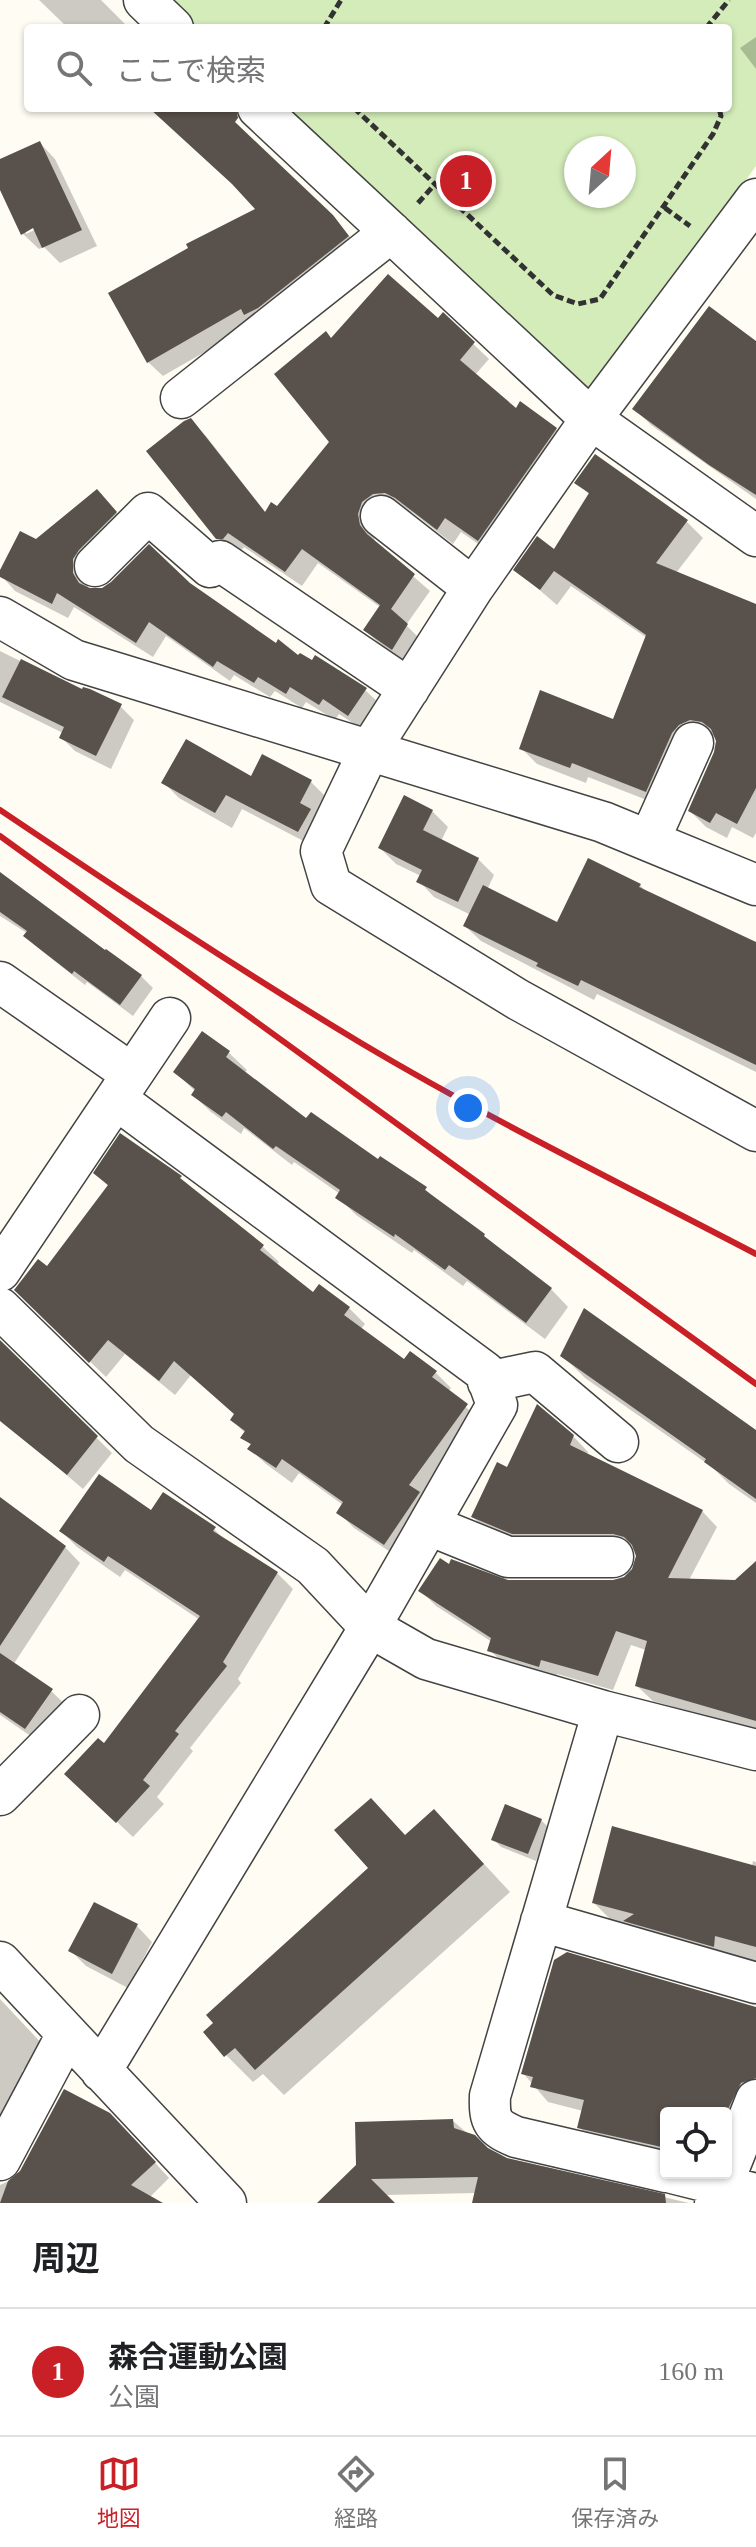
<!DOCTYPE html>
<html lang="ja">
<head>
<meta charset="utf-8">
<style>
  body { margin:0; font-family:"Times New Roman","Noto Sans JP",serif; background:#f6f6f6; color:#202124 }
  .controls { position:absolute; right:24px; bottom:24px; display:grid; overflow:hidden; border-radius:8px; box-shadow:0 2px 6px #0004 }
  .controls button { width:72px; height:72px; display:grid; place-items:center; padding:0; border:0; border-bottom:2px solid #e0e0e0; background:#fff; color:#202124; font:40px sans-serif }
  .compass { position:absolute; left:564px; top:136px; width:72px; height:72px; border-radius:50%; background:#fff; box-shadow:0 2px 6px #0004; rotate:26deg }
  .you { position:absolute; left:468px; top:1108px; width:28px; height:28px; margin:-20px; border:6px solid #fff; border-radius:50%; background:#1a73e8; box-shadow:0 0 0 12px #1a73e833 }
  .badge { display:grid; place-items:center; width:52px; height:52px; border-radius:50%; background:#c91f26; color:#fff; font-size:26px; font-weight:700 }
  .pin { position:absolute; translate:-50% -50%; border:4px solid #fff; box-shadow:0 2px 8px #0006 }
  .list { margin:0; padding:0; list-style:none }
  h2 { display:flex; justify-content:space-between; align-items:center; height:104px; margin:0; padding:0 32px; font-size:34px }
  h2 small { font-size:26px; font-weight:400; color:#757577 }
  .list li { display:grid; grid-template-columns:52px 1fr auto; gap:24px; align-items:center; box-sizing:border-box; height:128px; padding:0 32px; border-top:2px solid #e0e0e0 }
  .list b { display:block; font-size:30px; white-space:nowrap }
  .list p { margin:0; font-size:26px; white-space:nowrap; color:#757577 }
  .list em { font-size:26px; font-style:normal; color:#757577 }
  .icon { flex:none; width:44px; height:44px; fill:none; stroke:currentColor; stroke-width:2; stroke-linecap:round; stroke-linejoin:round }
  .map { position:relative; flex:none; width:756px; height:2203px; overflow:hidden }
  .search { position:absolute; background:#fff; box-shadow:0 2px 6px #0004; left:24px; right:24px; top:24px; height:88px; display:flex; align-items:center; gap:20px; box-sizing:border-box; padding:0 28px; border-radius:8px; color:#757577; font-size:30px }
  .sheet { height:232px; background:#fff }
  nav { display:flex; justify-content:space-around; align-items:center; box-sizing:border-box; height:112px; border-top:2px solid #e0e0e0; background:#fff; font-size:22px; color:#757577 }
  nav a { display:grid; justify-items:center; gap:4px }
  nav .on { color:#c91f26 }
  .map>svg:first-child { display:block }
  .green { fill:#d3ecb9; fill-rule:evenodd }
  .shadow { fill:#0003; fill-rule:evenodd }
  .building { fill:#59514b }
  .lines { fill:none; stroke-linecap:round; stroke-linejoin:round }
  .minor-casing { stroke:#434343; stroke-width:43 }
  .path { stroke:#323232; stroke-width:5; stroke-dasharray:8 4; stroke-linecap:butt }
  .minor { stroke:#fff; stroke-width:40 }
  .rail { stroke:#c91f26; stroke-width:6 }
</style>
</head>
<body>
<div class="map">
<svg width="756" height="2203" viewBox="0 0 756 2203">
  <rect width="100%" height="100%" fill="#fffdf3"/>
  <!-- green -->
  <path class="green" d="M167 0H756V166L597 388H577L278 108H728V28H195ZM576 148H624V196H576Z"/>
  <!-- shadow -->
  <path class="shadow" d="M39 0H101L129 28H68Z
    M756 37V69L740 48Z
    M167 108H219L332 216 362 251 255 323 163 376 148 362 259 209Z
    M40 143 55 159 97 246 60 263 44 247 39 249 23 234 0 185V161ZM41 222 43 226 26 234V230Z
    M443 315 489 359 475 375 516 411 556 429 571 444 494 555 461 532 453 544 413 513 402 508 373 530 375 543 430 591 406 625 422 641 408 663 381 645 365 630 380 607 318 563 302 586 244 547 239 553 234 554 218 538 190 420 206 436 266 513 278 509 331 442 332 340 438 321Z
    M756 343V499L651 425 635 409Z
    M595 457 687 522 703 538 676 573 756 605V833L753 838 732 827 727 838 706 827 690 811 716 753V737L707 735 662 806 588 777 586 783 537 764 521 748 614 721 647 638 571 586 557 605 516 570 555 552 590 495 577 483Z
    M97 491 131 529 88 576V590L189 584 276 645 365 690 381 705 365 731 339 714 335 720 306 702 302 708 275 691 270 697 234 675 230 681 166 636 153 657 74 607 68 618 15 591 0 574Z
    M0 651 83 692 120 706 134 720 111 769 75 751 61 737 63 733 0 702Z
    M252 778 311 782 327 798 315 847 242 809 232 828 179 798 163 782Z
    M432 811 448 827 441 841 478 859 494 875 487 890 558 924 640 885 648 894 756 945V1072L597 994 594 1000 481 941 465 926 471 915 434 897 419 881 421 876 396 864 380 848Z
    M0 875 141 976 153 988 133 1016 87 982 85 985 38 948 25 936 27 933 0 916Z
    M229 1053 247 1070 244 1073 307 1121 425 1189 440 1203 551 1289 568 1307 545 1339 467 1281 463 1286 414 1250 412 1253 356 1215 338 1197 340 1194 294 1162 292 1165 244 1128 241 1134 211 1112 193 1095 196 1092 175 1072Z
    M96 1173 180 1178 263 1247 279 1262 276 1265 314 1294 349 1308 365 1324 361 1329 404 1362 435 1372 451 1388 448 1392 482 1421 401 1559 354 1528 338 1512 343 1505 299 1473 292 1483 266 1464 250 1449 252 1446 243 1437 246 1434 232 1420 236 1414 191 1375 175 1395 125 1354 106 1377 16 1290 47 1269 109 1187Z
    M0 1343 112 1453 83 1489 7 1424 0 1395Z
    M562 1355 756 1432V1503L729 1484 712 1467 585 1378Z
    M573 1436 588 1452 587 1455 702 1511 717 1527 689 1580 735 1582 756 1577V1734L736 1725 653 1701 637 1686 646 1650 631 1645 613 1690 557 1674 555 1681 505 1665 490 1650 492 1642 436 1606 421 1591 450 1567 507 1582H613L626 1578 635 1569 638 1558 636 1550 529 1548 488 1532 473 1517 508 1469Z
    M152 1513 214 1529 229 1544 277 1573 293 1589 238 1679 241 1683 190 1748 193 1751 157 1797 164 1804 133 1837 82 1789 104 1746 200 1620 125 1570 120 1577 77 1547 61 1531Z
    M0 1534 65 1547 80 1563 13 1665 51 1691 67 1706 41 1743 0 1715Z
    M541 1820 549 1828 536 1861 501 1847 493 1839Z
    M406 1837 461 1839 510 1892 284 2095 263 2074 253 2082 226 2055 371 1868Z
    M753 1861 756 1862V1962L616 1925 594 1903 752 1866Z
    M137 1926 152 1942 128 1988 86 1966 70 1950Z
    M0 1999 46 2048 22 2071 37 2085 0 2154Z
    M756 2009V2099L726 2144V2113H666V2159L595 2143 579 2127 583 2111 548 2102 523 2073Z
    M453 2121 487 2150 506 2160 689 2203H474L476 2193 385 2195 392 2203H319Z
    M125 2130 169 2178 148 2199 152 2203H0V2185Z"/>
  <!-- building -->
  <path class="building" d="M149 108H236L238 118 235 122 333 215 349 236 258 308 244 315 241 309 147 363 108 293 188 248 186 244 255 209 232 184Z
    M40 141 82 230 42 248 33 228 21 235 0 190V159Z
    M388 274 438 318 443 312 475 342 460 360 516 408 520 401 557 428 478 541 445 518 437 530 395 498 385 493 373 494 362 502 358 514 360 525 367 534 415 574 391 609 408 624 392 650 363 630 380 605 302 549 285 572 228 533 223 539H216L146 451 184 421 191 418 265 512 271 502 277 506 329 442 274 374 326 331 331 338Z
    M709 306 756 341V495L709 465 632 409Z
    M595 454 688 520 656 563 756 604V788L737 824 716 813 710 823 688 811 714 752 716 741 711 729 702 722 690 720 679 725 672 733 646 792 572 763 570 768 519 749 540 690 613 719 646 635 554 571 540 590 513 570 537 536 554 549 589 493 574 483Z
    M97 489 117 512 79 550 73 559V573L79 583 90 588H102L111 582 149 544 190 583 276 643 278 639 298 655 300 653 312 660 315 655 367 688 348 716 323 699 319 705 290 687 286 694 258 677 254 683 217 661 213 667 149 622 136 643 57 593 52 604 0 577V570L20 531 36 539Z
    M21 659 82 689 83 687 90 689 122 704 96 756 59 738 64 727 2 697Z
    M186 739 251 776 262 754 312 780 300 803 311 809 298 832 226 795 215 813 161 783Z
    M404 795 433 810 423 830 479 858 458 902 416 882 422 870 378 848Z
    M588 858 641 884 639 887 756 942V1065L581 980 578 986 536 966 538 963 463 926 483 885 557 922Z
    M0 872 105 950 106 949 142 975 120 1005 74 971 72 974 23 936 27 931 0 912Z
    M202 1031 230 1051 226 1057 306 1118 311 1112 378 1159 380 1156 427 1187 425 1190 485 1234 484 1236 552 1288 526 1323 449 1265 445 1270 395 1234 394 1237 335 1198 340 1190 276 1146 273 1149 226 1112 222 1117 191 1095 195 1089 173 1072Z
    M120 1133 182 1176 180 1178 264 1245 260 1250 313 1292 319 1284 350 1307 344 1315 404 1359 410 1351 437 1371 432 1377 468 1404 409 1485 420 1492 384 1545 336 1513 343 1502 282 1459 276 1468 247 1449 251 1444 240 1438 245 1431 230 1420 234 1414 174 1361 159 1381 108 1340 89 1363 14 1290 38 1259 47 1266 108 1185 93 1173Z
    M584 1308 756 1430V1499L704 1462 706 1459 560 1356Z
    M0 1340 98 1436 67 1475 0 1421Z
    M537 1404 574 1435 570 1445 703 1510 668 1578 735 1580 756 1561V1721L635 1686 647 1641 616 1631 598 1676 541 1660 539 1667 487 1651 491 1638 418 1591 440 1558 449 1564 451 1559 508 1580H613L624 1577 632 1569 636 1556 632 1545 624 1537 613 1534H512L471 1517 497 1462 507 1467Z
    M99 1474 151 1510 163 1492 216 1527 213 1531 278 1572 223 1662 227 1666 175 1731 179 1734 143 1780 150 1786 116 1823 64 1774 98 1738 104 1743 200 1616 108 1556 104 1562 59 1531Z
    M0 1497 66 1546 0 1646Z
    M0 1653 53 1689 25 1729 0 1712Z
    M371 1798 405 1835 434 1809 484 1864 255 2070 235 2048 224 2057 203 2032 213 2023 206 2015 368 1868 334 1830Z
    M505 1804 542 1819 528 1854 491 1840Z
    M612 1826 756 1866V1947L715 1936 714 1947 623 1921 634 1914 592 1903Z
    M94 1902 138 1924 112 1974 68 1951Z
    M567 1952 756 2007V2078L741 2083 726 2113H666V2148L577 2128 584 2100 530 2087 533 2077 521 2074 554 1960Z
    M64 2089 110 2113 156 2162 131 2185 163 2203H0L8 2181 20 2171Z
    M453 2119 454 2128 475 2135 488 2148 507 2158 665 2194 666 2203H472L478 2177 371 2179 395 2203H317L356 2165 355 2122Z"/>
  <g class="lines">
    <!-- minor casing -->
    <g class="minor-casing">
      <path id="minor" d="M144 0 173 28
        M258 108 591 419 756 536
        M756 199 591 419 473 588 369 751 321 851 331 885 517 999 756 1131
        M181 398 391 232
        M381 516 473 588
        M95 566 148 513 210 567 220 561 409 689
        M0 617 74 660 603 822 756 885
        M649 841 693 743
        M0 982 132 1074
        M0 1271 170 1018
        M0 1308 139 1444 313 1566 370 1627 426 1659 603 1711 756 1750
        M488 1382 535 1372 618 1442
        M429 1525 508 1557H613
        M603 1711 490 2096C489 2122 493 2127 516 2137L666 2172
        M0 1795 79 1715
        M541 1921 756 1983
        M0 1962 226 2203
        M101 2071 370 1627 497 1405 485 1372 116 1099
        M0 2160 66 2036
        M672 2173 756 2194
        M715 2203 756 2100"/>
    </g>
    <!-- path -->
    <path class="path" d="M324 28 341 0
      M706 28 729 0
      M354 108 553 295 578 304 600 299 713 134 721 116 719 108
      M418 203 436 183
      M665 208 690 226"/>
    <!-- minor -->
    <use href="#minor" class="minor"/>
    <!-- rail -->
    <path class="rail" d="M0 810C119 890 238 969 361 1043 489 1119 624 1185 756 1254
      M0 836 756 1384"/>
  </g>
</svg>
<div class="controls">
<button><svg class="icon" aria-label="locate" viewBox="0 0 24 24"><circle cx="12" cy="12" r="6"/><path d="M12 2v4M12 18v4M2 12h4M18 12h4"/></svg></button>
</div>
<svg class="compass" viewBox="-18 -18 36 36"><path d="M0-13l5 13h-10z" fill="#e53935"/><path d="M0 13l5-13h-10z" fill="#757577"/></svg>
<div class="you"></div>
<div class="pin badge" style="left:466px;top:181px">1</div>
<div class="search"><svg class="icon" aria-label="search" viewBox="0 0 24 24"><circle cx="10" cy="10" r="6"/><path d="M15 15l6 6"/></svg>ここで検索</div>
</div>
<section class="sheet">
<h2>周辺<small></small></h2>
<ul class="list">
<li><span class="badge">1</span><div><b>森合運動公園</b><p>公園</p></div><em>160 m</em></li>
</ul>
</section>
<nav>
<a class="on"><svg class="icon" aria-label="map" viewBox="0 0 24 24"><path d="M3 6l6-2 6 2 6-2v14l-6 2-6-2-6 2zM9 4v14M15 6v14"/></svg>地図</a>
<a><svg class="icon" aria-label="directions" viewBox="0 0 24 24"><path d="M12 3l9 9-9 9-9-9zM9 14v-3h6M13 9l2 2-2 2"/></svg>経路</a>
<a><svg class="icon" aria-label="saved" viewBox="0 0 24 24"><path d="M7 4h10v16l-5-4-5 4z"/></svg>保存済み</a>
</nav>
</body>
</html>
